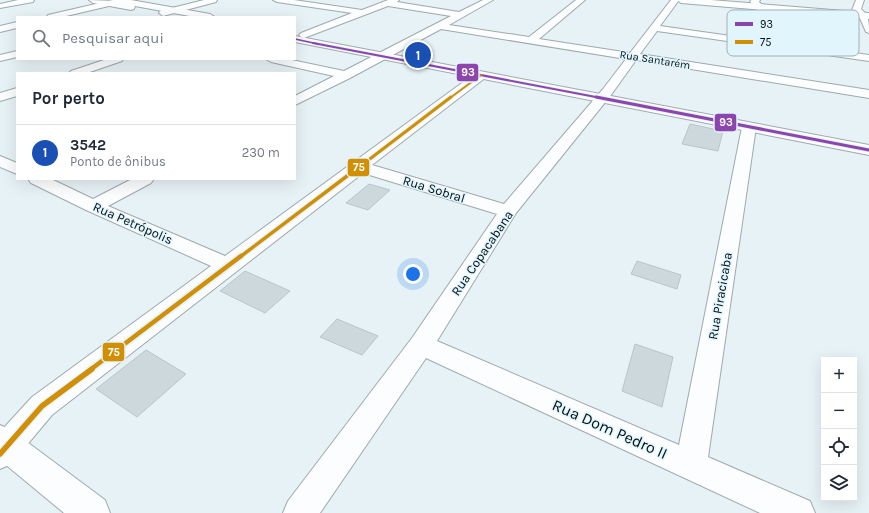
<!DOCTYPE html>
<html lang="pt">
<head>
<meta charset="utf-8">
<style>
  body { margin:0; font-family:Karla,sans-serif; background:#f2f2f3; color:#1f2937 }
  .controls { position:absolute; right:12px; bottom:12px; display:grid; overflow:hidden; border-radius:0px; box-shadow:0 4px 16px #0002 }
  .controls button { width:36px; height:36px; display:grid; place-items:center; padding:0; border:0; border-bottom:1px solid #e0e1e3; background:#fff; color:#1f2937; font:20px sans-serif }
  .you { position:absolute; left:413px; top:274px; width:14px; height:14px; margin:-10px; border:3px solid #fff; border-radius:50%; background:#1a73e8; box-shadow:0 0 0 6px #1a73e833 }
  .badge { display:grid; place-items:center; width:26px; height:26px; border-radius:50%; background:#535e63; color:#fff; font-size:13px; font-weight:700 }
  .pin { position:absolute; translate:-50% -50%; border:2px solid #fff; box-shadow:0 1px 4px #0006 }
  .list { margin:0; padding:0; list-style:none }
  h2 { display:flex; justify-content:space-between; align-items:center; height:52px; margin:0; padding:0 16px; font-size:17px }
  h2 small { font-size:13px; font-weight:400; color:#747a83 }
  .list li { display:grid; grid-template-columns:26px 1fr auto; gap:12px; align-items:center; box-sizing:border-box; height:56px; padding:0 16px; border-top:1px solid #e0e1e3 }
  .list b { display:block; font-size:15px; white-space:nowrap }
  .list p { margin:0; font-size:13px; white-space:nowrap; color:#747a83 }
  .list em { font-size:13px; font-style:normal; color:#747a83 }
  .icon { flex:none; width:22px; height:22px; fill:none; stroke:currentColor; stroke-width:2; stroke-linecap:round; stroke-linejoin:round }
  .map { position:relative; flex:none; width:869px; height:513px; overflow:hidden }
  .search { position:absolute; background:#fff; box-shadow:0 4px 16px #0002; left:16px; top:16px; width:280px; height:44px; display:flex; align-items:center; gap:10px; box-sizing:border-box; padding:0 14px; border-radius:0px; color:#747a83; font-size:15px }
  .panel { position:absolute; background:#fff; box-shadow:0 4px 16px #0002; left:16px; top:72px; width:280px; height:108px; border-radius:0px }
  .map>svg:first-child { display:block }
  .building { fill:#ccd8db; stroke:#b9c5c7 }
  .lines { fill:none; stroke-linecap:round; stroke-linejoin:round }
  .street-casing { stroke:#9fa9ae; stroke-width:2 }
  .secondary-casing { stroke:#9fa9ae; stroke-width:2 }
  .street { fill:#fbfdfe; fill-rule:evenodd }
  .secondary { fill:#fbfdfe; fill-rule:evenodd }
  .bus-1-far2-casing { stroke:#e1f5fd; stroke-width:3 }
  .bus-1-far1-casing { stroke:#e1f5fd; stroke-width:3.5 }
  .bus-1-casing { stroke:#e1f5fd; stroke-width:5 }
  .bus-2-far4-casing { stroke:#e1f5fd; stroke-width:3.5 }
  .bus-2-far3-casing { stroke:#e1f5fd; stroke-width:5 }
  .bus-2-far2-casing { stroke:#e1f5fd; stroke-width:6 }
  .bus-2-far1-casing { stroke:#e1f5fd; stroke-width:8 }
  .bus-2-casing { stroke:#e1f5fd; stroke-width:8 }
  .bus-1-far2 { stroke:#8e44ad; stroke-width:1.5 }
  .bus-1-far1 { stroke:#8e44ad; stroke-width:2 }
  .bus-1 { stroke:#8e44ad; stroke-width:3 }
  .bus-2-far4 { stroke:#d38f03; stroke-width:2 }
  .bus-2-far3 { stroke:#d38f03; stroke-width:3 }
  .bus-2-far2 { stroke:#d38f03; stroke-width:3.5 }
  .bus-2-far1 { stroke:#d38f03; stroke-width:4.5 }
  .bus-2 { stroke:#d38f03; stroke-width:5.5 }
  .labels { text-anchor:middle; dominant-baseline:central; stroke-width:3; stroke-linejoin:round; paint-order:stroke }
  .far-street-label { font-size:11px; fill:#040f13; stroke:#e1f5fd }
  .street-label { font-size:13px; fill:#040f13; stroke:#e1f5fd }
  .near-street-label { font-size:16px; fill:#040f13; stroke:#e1f5fd }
  .key { fill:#e1f5fd; stroke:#9fb0b7; stroke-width:1 }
  .key-label { font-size:11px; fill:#040f13 }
  .line-badge { stroke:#e1f5fd; stroke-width:1.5 }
  .badge-label { font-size:11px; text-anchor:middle; font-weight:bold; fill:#fff }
</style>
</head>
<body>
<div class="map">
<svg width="869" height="513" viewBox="0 0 869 513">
  <rect width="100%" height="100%" fill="#e7f2f7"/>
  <!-- building -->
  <path class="building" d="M690 124 723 131 718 151 682 144Z
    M369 184 390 190 368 210 346 203Z
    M637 261 681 275 677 289 631 274Z
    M245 271 290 291 265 313 220 291Z
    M337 319 378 336 362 355 320 337Z
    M635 344 673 357 662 407 622 391Z
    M146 350 186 374 137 417 96 389Z"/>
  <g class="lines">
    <!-- street casing -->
    <g class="street-casing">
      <path id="street" d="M18 0H34L33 2 0 8V4Z
        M113 0H127L126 2 62 17H47L48 15Z
        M204 0H217L216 2 163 16 159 13 160 11Z
        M273 0H294L362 10 388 0H399L397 2 459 12 483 0H493L449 25 529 37 576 0H585L539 39 630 53 671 0H679L660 26 752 39 757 8 750 2 751 0H760L759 2 765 7 762 40 869 55V61L657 31 640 54 869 90V98L636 60 611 95 516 213 437 341 679 445 742 127 744 124 749 123 754 124 756 127 708 457 810 501 815 513H760L426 358 320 513H283L288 501 412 338 497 214 363 173 52 415 11 464 0 469V432L32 397 211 266 86 210 31 183 28 179H51L93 199 132 179H154L151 183 108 206 225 256 477 72H485L487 75 485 78 372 165 504 204 603 89 626 59 441 29 350 78 295 105V96L334 76 271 62 266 59H287L344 71 451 16 388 6 304 38 301 37 299 35 301 33 352 13 277 2Z
        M856 0H864L861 9C869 16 869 22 869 33L866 32 859 16 852 10Z
        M17 22V28L0 32V26Z
        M17 51V57L0 61V55Z
        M107 59H123L122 61 87 73H69L71 71Z
        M17 88V96L0 101V93Z
        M0 156 17 163V174L0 167Z"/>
    </g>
    <!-- secondary casing -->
    <g class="secondary-casing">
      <path id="secondary" d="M89 0 114 1 113 0H131L210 14 215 17H195L135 6 134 9 131 10 93 3Z
        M677 0H711L869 13V19L681 3Z
        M295 36 869 145V155L295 42Z
        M0 425 11 430 105 500 110 513H64L0 460Z"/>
    </g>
    <!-- street -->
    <use href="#street" class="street"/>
    <!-- secondary -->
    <use href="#secondary" class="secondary"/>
    <!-- bus-1-far2 casing -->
    <g class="bus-1-far2-casing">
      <path id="bus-1-far2" d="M295 39 318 44"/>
    </g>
    <!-- bus-1-far1 casing -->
    <g class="bus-1-far1-casing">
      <path id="bus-1-far1" d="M313 43 601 98"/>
    </g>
    <!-- bus-1 casing -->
    <g class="bus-1-casing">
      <path id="bus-1" d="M596 97 869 150"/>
    </g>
    <!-- bus-2-far4 casing -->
    <g class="bus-2-far4-casing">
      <path id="bus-2-far4" d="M450 98 481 75"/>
    </g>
    <!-- bus-2-far3 casing -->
    <g class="bus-2-far3-casing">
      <path id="bus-2-far3" d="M358 168 451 97"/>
    </g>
    <!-- bus-2-far2 casing -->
    <g class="bus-2-far2-casing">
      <path id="bus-2-far2" d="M240 257 359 167"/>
    </g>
    <!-- bus-2-far1 casing -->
    <g class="bus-2-far1-casing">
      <path id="bus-2-far1" d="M90 370 241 256"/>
    </g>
    <!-- bus-2 casing -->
    <g class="bus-2-casing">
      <path id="bus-2" d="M0 454 42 406 92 369"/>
    </g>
    <!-- bus-1-far2 -->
    <use href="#bus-1-far2" class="bus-1-far2"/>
    <!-- bus-1-far1 -->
    <use href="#bus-1-far1" class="bus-1-far1"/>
    <!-- bus-1 -->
    <use href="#bus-1" class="bus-1"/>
    <!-- bus-2-far4 -->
    <use href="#bus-2-far4" class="bus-2-far4"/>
    <!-- bus-2-far3 -->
    <use href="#bus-2-far3" class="bus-2-far3"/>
    <!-- bus-2-far2 -->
    <use href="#bus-2-far2" class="bus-2-far2"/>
    <!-- bus-2-far1 -->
    <use href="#bus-2-far1" class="bus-2-far1"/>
    <!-- bus-2 -->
    <use href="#bus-2" class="bus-2"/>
  </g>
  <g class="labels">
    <!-- far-street labels -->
    <g class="far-street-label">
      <text transform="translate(655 60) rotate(9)">Rua Santarém</text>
    </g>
    <!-- street labels -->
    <g class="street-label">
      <text transform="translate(434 189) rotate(17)">Rua Sobral</text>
      <text transform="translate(133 223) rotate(24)">Rua Petrópolis</text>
      <text transform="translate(482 253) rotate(-56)">Rua Copacabana</text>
      <text transform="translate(720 296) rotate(-80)">Rua Piracicaba</text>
    </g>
    <!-- near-street labels -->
    <g class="near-street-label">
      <text transform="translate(610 429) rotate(24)">Rua Dom Pedro II</text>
    </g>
  </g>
  <!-- legend -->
  <rect x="727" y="10" width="132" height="46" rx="6" class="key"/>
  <rect x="735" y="22" width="18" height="4" fill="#8e44ad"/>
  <rect x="735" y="40" width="18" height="4" fill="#d38f03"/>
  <g class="key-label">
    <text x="760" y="28">93</text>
    <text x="760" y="46">75</text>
  </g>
  <g class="line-badge">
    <rect x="456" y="63" width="23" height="19" rx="4" fill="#8e44ad"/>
    <rect x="714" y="113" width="23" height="19" rx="4" fill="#8e44ad"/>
    <rect x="347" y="158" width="23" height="19" rx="4" fill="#d38f03"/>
    <rect x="102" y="342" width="23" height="20" rx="4" fill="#d38f03"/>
  </g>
  <g class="badge-label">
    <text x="468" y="76">93</text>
    <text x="726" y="126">93</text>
    <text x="359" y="171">75</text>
    <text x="114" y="356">75</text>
  </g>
</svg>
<div class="controls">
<button>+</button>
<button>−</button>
<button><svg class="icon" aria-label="locate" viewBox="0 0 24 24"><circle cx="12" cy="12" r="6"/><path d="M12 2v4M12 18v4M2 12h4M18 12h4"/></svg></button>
<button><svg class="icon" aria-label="layers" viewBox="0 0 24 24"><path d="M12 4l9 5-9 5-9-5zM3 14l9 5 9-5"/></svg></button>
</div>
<div class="you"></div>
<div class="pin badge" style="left:418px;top:55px;background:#1a4fb4">1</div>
<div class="search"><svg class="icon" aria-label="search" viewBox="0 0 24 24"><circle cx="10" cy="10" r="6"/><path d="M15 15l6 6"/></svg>Pesquisar aqui</div>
<section class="panel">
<h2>Por perto<small></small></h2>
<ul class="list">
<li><span class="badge" style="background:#1a4fb4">1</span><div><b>3542</b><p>Ponto de ônibus</p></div><em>230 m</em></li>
</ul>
</section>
</div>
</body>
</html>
